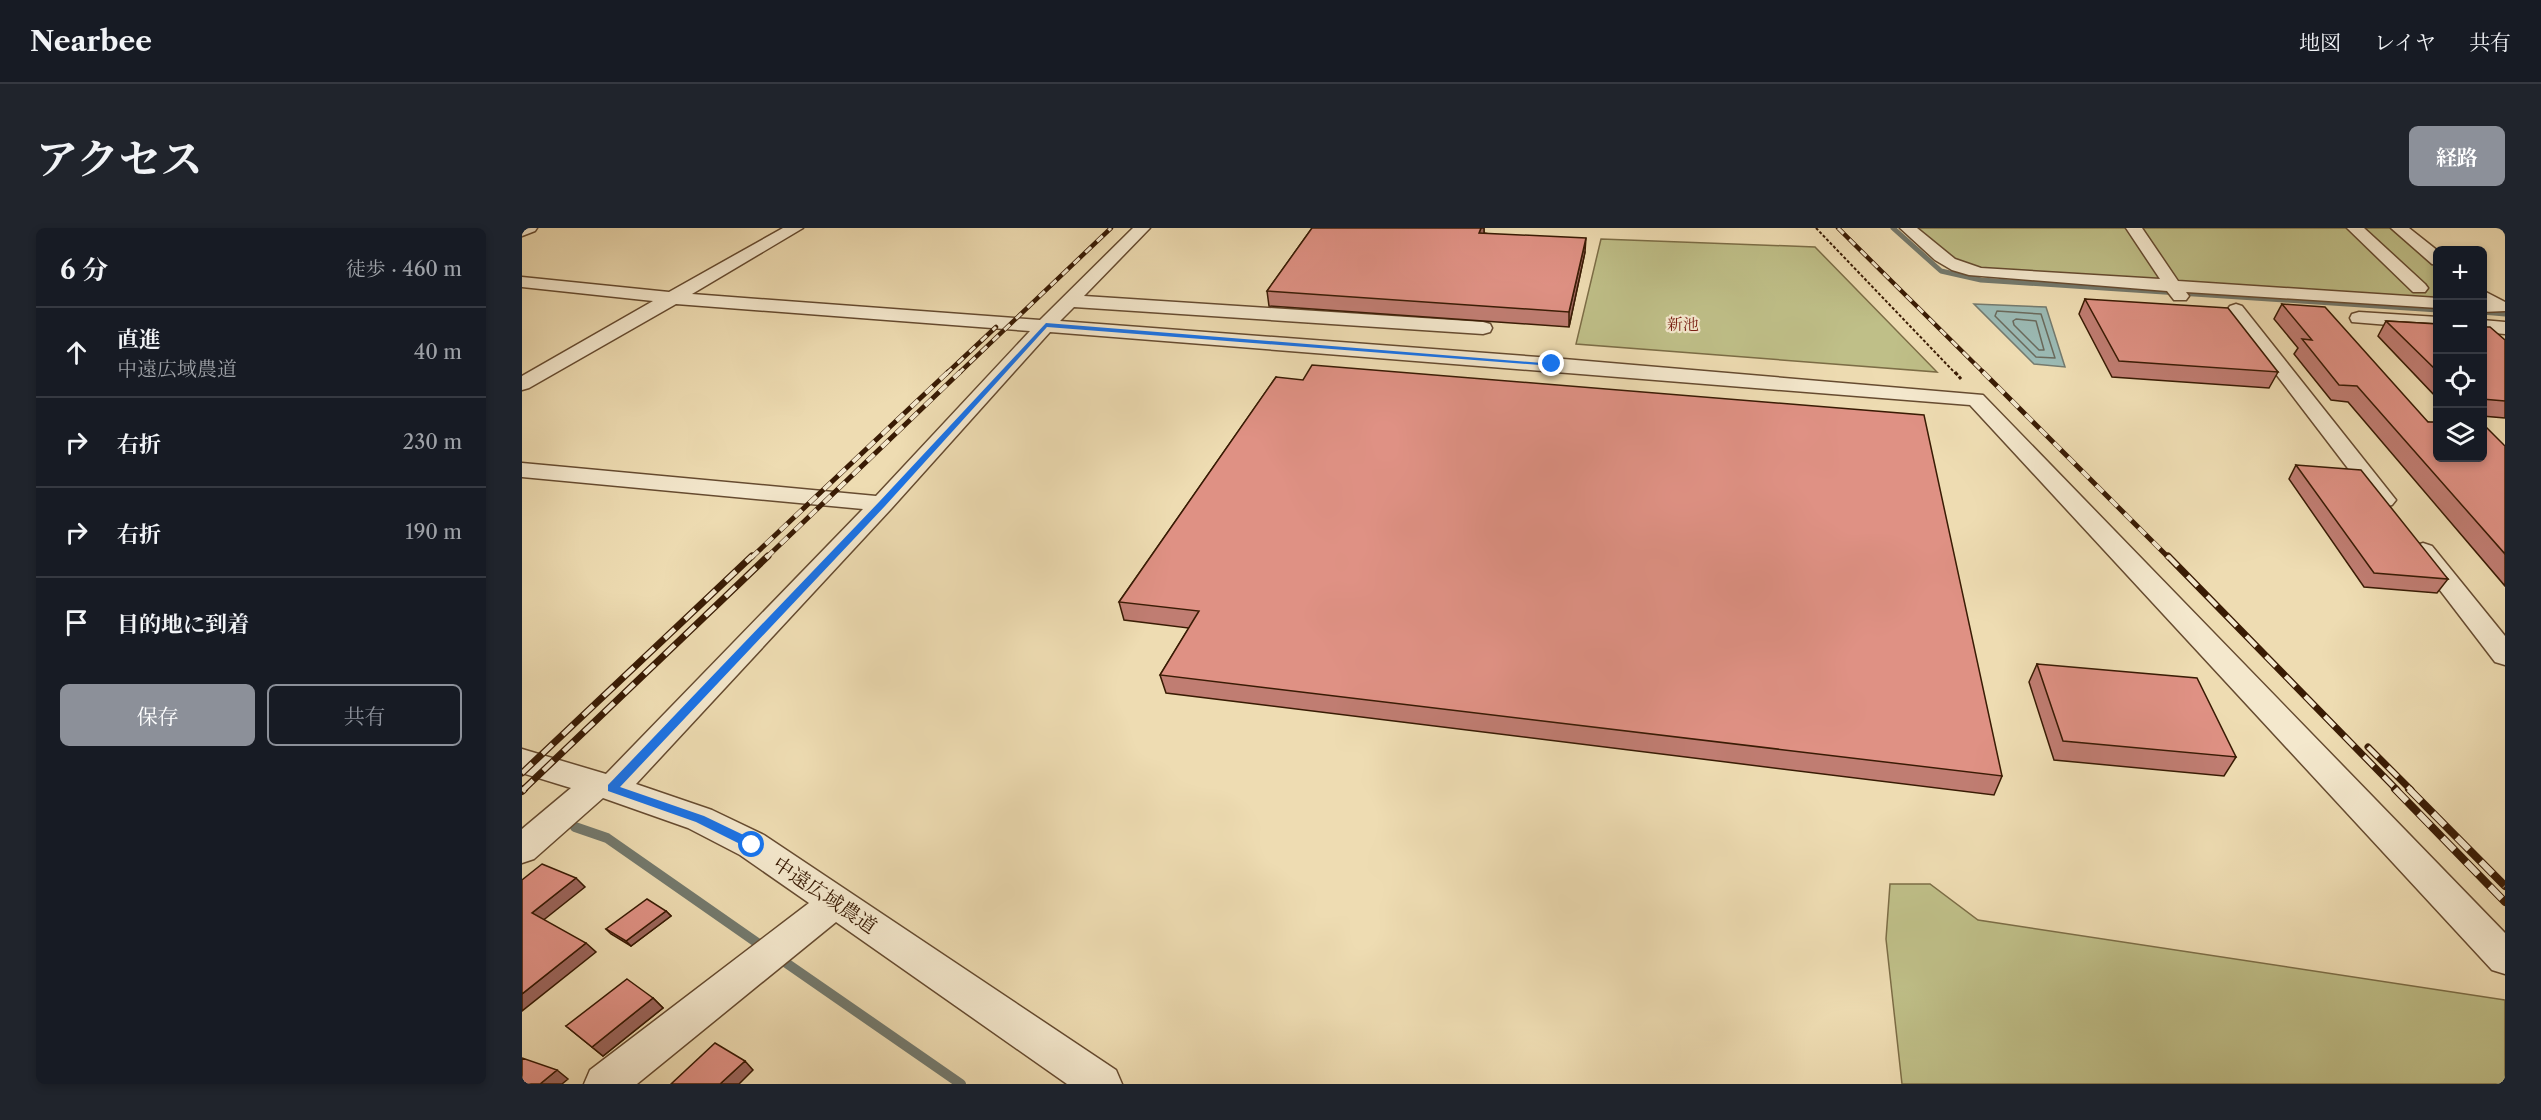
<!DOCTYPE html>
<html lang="ja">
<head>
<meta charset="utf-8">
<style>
  body { margin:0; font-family:"Libre Caslon Text","Noto Serif JP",serif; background:#20242c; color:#f1f3f6 }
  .controls { position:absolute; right:18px; top:18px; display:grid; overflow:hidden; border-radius:9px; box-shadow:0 3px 9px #0003 }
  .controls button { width:54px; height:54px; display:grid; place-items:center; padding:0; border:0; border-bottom:2px solid #363941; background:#171b24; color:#f1f3f6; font:30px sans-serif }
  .stop { position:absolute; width:18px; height:18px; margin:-14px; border:4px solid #1a73e8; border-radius:50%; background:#fff }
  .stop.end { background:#1a73e8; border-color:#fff; box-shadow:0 2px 6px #0008 }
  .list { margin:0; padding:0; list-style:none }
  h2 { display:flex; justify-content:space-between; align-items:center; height:78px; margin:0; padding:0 24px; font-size:26px }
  h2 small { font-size:20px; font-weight:400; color:#9ea1a6 }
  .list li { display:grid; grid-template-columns:39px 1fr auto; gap:18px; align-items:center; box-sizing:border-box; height:90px; padding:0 24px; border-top:2px solid #363941 }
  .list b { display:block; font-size:22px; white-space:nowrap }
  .list p { margin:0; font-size:20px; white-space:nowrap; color:#9ea1a6 }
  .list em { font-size:20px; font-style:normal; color:#9ea1a6 }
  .actions { display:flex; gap:12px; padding:18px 24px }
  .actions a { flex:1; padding:14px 0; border:2px solid #8c9099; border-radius:9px; text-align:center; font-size:21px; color:#8c9099 }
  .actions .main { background:#8c9099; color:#fff }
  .icon { flex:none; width:33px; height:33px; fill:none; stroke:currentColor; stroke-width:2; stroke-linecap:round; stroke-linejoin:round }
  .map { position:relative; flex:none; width:1983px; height:856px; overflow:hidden; border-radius:9px }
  header { display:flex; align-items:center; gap:36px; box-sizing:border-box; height:84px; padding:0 30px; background:#171b24; border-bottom:2px solid #363941 }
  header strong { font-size:28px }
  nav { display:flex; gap:33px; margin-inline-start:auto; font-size:21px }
  .intro { display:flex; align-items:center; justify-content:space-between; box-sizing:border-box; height:144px; padding:0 36px }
  h1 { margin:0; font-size:42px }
  .button { padding:15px 27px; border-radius:9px; background:#8c9099; color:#fff; font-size:21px; font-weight:700 }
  main { display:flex; gap:36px; padding:0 36px }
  aside { flex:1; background:#171b24; border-radius:9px; box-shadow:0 3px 9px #0003 }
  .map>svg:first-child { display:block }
  .green { fill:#bfbf88; stroke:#7c6d46; stroke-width:1.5 }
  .water { fill:#9bbab4; stroke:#747a6e; stroke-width:1.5 }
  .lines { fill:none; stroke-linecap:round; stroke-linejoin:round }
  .shore { stroke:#6a6a5c; stroke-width:1.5 }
  .stream-far1 { stroke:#747a6e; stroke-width:5 }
  .stream { stroke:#747a6e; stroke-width:10 }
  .minor-casing { stroke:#664b30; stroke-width:3 }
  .path-far1 { stroke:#391b04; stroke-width:2; stroke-dasharray:3 2; stroke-linecap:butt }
  .path { stroke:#391b04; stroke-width:3; stroke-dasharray:4 2; stroke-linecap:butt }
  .minor { fill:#f4e8cd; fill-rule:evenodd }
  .rail-far3-casing { stroke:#391b04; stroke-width:4.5 }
  .rail-far2-casing { stroke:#391b04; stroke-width:5 }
  .rail-far1-casing { stroke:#391b04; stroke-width:7 }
  .rail-casing { stroke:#391b04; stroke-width:8 }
  .rail-far3 { stroke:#f4e8cd; stroke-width:3; stroke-dasharray:8; stroke-linecap:butt }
  .rail-far2 { stroke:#f4e8cd; stroke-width:4; stroke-dasharray:10; stroke-linecap:butt }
  .rail-far1 { stroke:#f4e8cd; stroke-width:4.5; stroke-dasharray:14; stroke-linecap:butt }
  .rail { stroke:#f4e8cd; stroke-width:6; stroke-dasharray:17; stroke-linecap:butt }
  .wall { fill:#c07d72; stroke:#391b04; stroke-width:1.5 }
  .shaded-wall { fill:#9c665c; stroke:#391b04; stroke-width:1.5 }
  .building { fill:#df9184; stroke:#391b04; stroke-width:1.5 }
  .route { fill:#1a73e8 }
  .labels { text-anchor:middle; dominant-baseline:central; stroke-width:4.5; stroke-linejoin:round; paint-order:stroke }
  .far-quarter-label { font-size:16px; fill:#7a1f14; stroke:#f4e8cd }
  .near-street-label { font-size:20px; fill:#391b04; stroke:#f4e8cd }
</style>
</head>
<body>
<header>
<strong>Nearbee</strong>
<nav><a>地図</a><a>レイヤ</a><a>共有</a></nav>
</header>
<div class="intro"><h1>アクセス</h1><a class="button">経路</a></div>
<main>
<aside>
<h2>6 分<small>徒歩 · 460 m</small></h2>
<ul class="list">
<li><svg class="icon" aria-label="ahead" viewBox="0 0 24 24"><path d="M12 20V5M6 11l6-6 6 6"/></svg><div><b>直進</b><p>中遠広域農道</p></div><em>40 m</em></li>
<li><svg class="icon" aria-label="right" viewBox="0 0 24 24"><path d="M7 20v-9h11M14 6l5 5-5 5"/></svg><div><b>右折</b></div><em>230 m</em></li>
<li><svg class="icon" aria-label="right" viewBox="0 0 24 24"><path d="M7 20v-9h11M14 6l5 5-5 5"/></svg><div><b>右折</b></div><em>190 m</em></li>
<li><svg class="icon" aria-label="arrive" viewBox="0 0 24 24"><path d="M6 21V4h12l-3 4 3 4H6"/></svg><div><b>目的地に到着</b></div></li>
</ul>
<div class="actions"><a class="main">保存</a><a>共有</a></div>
</aside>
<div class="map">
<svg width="1983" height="856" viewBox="0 0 1983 856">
  <rect width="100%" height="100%" fill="#eedcb2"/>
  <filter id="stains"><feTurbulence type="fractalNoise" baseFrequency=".00333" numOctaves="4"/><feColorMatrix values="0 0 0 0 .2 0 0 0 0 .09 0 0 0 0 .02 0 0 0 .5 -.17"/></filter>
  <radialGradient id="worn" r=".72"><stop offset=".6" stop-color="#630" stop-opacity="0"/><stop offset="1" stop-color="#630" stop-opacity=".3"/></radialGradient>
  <!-- green -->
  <path class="green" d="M1391 0H1881L1915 28V71L1435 40Z
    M1079 11 1293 19 1415 144 1054 116Z
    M1368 656H1408L1456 692 1983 772V856H1380L1364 711Z"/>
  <!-- water -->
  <path class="water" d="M1452 76 1524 79 1543 139 1512 136Z"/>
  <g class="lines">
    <!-- shore -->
    <path class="shore" d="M1475 83 1519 86 1533 130 1514 129 1473 88Z
      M1494 91 1514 93 1522 122H1517L1492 97 1491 93Z"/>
    <!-- stream-far1 -->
    <path class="stream-far1" d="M1371 0 1419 43 1459 52 1916 82
      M1960 84 1983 86"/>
    <!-- stream -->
    <path class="stream" d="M53 599 85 610 244 721
      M257 730 439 856"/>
    <!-- minor casing -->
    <g class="minor-casing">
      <path id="minor" d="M0 0H15L13 3 0 8Z
        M261 0H281L170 66 518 92 611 0H628L562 68 961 94 968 96 970 100 968 104 961 106 552 79 538 93 1030 130 1461 167 1983 705V746L1970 742 1448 177 528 104 369 281 114 556 190 582 242 607 594 842 600 856H545L314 694 115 856H62L68 842 287 675 218 627 166 600 81 570 12 631 0 635V601L49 560 0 545V521L84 546 341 281 0 249V235L354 268 508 103 154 76 7 160 0 162V148L131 73 0 59V49L147 64Z
        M1378 0H1395L1433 31 1459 40 1638 51 1604 0H1620L1656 53 1916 70V80L1664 64 1667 68 1664 72H1652L1645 63 1447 47 1430 42 1413 32Z
        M1825 0H1842L1903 56 1906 60 1903 64H1891Z
        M1869 0H1887L1916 23V37L1910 36Z
        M1960 62 1983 74V83L1960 84Z
        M1714 76 1720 78 1870 267 1874 272 1870 277 1862 279 1854 277 1705 82 1708 78Z
        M1837 84 1916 89V101L1830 94 1828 90 1830 86Z
        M1960 92 1983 94V106L1960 104Z
        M1901 315 1910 318 1983 408V437L1973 434 1888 323 1892 318Z"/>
    </g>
    <!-- path-far1 -->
    <path class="path-far1" d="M1294 0 1434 146"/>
    <!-- path -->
    <path class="path" d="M1433 144 1439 151"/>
    <!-- minor -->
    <use href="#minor" class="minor"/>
    <!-- rail-far3 casing -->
    <g class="rail-far3-casing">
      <path id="rail-far3" d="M1316 0 1463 146
        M424 146 474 99
        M436 146 589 0"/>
    </g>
    <!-- rail-far2 casing -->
    <g class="rail-far2-casing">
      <path id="rail-far2" d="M1461 144 1647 330
        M229 330 426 144
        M244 330 438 144"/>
    </g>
    <!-- rail-far1 casing -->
    <g class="rail-far1-casing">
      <path id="rail-far1" d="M1646 328 1875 562
        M1846 519 1889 562
        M0 545 230 328
        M1 562 246 328"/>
    </g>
    <!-- rail casing -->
    <g class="rail-casing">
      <path id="rail" d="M1873 561 1983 674
        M1887 561 1983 658
        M0 563 2 561"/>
    </g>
    <!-- rail-far3 -->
    <use href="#rail-far3" class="rail-far3"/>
    <!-- rail-far2 -->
    <use href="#rail-far2" class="rail-far2"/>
    <!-- rail-far1 -->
    <use href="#rail-far1" class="rail-far1"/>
    <!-- rail -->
    <use href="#rail" class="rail"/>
  </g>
  <!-- wall -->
  <path class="wall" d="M790 0H962V5L1063 24 1047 99 747 78 745 63Z
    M1563 71 1756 144 1747 160 1590 149 1557 86Z
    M1760 76 1906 194 1983 218V358L1826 174 1809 172 1772 126 1776 120 1752 91Z
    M1864 93 1916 96V171L1856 108Z
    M1960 99 1983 112V190L1960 188Z
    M754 149 1480 548 1472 567 644 465 638 447 667 400 602 392 597 374Z
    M1774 237 1926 351 1915 365 1842 359 1767 251Z
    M1515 436 1714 529 1702 548 1532 532 1507 454Z
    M144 683 149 688 109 718 89 706 84 701Z
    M131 770 141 780 81 828 44 798Z"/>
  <!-- shaded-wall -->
  <path class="shaded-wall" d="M959 0H962V6L957 5Z
    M1064 10 1063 24 1047 99V84Z
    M54 650 63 659 19 694 10 685Z
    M144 683 149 688 109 718 104 713Z
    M64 715 74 724 0 783V766Z
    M131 770 141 780 81 828 70 819Z
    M223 833 231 842 217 856H198Z
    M35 842 46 851 40 856H18Z"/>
  <!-- building -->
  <path class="building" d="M790 0H959L957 5 1064 10 1047 84 745 63Z
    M1563 71 1706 80 1756 144 1597 133Z
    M1760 76 1803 79 1906 194H1916V230H1960V198H1963L1983 218V326L1835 158 1817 157 1780 111 1790 112Z
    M1864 93 1916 96V144Z
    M1960 99H1968L1983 112V173L1960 171Z
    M790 137 1402 187 1480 548 638 447 677 383 597 374 754 149 781 152Z
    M1774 237 1839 242 1926 351 1852 345Z
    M1515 436 1675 450 1714 529 1541 513Z
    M20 636 54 650 10 685 64 715 0 766V652Z
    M125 671 144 683 104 713 84 701Z
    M105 751 131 770 70 819 44 798Z
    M193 815 223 833 198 856H149Z
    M0 830 35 842 18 856H0Z"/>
  <!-- route -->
  <path class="route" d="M524 95 1033 136 1030 138 525 99 363 278 98 559 182 588 234 613V620H226L174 594 86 563V557L357 274Z"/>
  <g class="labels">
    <!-- far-quarter labels -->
    <g class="far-quarter-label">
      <text x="1161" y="96">新池</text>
    </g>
    <!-- near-street labels -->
    <g class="near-street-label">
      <text transform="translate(303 667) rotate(34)">中遠広域農道</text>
    </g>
  </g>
  <rect width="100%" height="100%" filter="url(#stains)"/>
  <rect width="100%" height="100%" fill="url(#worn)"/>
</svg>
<div class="controls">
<button>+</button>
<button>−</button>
<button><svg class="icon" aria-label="locate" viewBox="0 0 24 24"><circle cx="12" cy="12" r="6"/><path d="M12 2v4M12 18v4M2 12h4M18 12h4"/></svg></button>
<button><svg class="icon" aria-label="layers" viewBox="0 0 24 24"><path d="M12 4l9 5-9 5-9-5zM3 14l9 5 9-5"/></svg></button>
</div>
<div class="stop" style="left:230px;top:617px"></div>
<div class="stop end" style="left:1030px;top:136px"></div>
</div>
</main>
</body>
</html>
